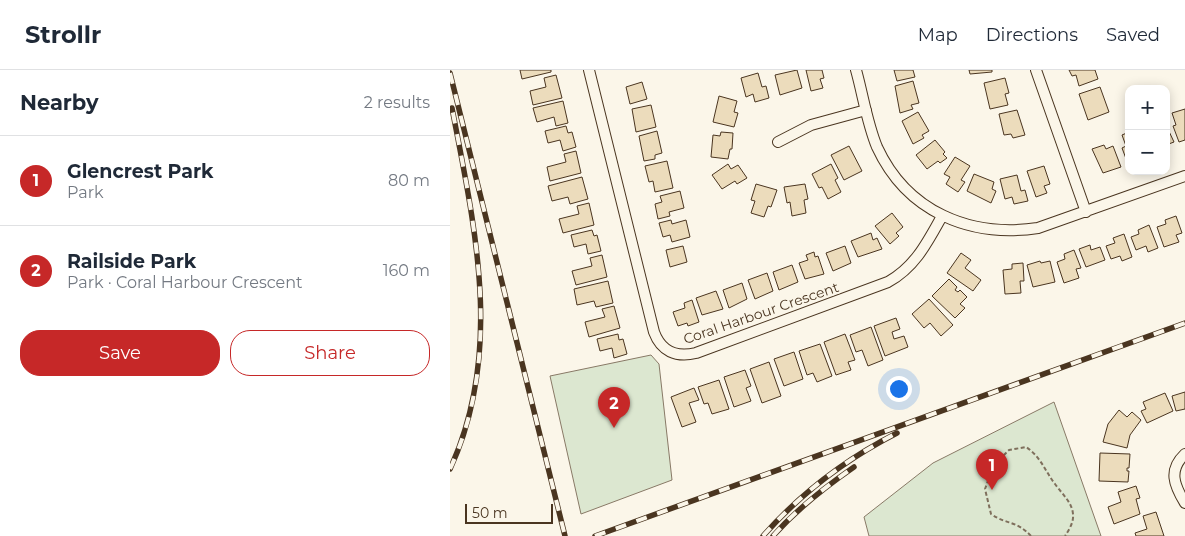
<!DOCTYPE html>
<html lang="en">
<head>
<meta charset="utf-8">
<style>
  body { margin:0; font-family:Montserrat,sans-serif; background:#f2f2f3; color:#1f2937 }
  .controls { position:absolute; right:15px; top:15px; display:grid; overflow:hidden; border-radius:10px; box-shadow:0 2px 12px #0003 }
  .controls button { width:45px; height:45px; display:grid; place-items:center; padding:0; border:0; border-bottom:1px solid #e0e1e3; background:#fff; color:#1f2937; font:25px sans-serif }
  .scale { position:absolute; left:15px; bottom:12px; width:88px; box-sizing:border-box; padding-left:5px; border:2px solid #4a3520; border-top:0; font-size:14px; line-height:18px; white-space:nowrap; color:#4a3520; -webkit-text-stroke:4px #fbf6e9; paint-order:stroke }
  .you { position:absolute; left:448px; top:318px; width:18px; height:18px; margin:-12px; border:4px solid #fff; border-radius:50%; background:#1a73e8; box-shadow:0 0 0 8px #1a73e833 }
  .badge { display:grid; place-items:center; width:32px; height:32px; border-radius:50%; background:#c62828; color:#fff; font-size:16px; font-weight:700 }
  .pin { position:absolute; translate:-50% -41px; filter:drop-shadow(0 1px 2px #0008) }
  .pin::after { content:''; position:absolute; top:26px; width:18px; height:15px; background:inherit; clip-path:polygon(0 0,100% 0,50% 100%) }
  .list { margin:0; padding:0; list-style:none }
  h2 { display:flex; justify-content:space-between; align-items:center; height:65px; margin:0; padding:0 20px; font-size:21px }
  h2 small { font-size:16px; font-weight:400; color:#747a83 }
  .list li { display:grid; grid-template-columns:32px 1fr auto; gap:15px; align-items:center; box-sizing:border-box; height:90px; padding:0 20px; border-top:1px solid #e0e1e3 }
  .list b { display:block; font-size:19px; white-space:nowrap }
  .list p { margin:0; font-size:16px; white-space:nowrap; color:#747a83 }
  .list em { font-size:16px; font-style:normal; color:#747a83 }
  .actions { display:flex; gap:10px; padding:15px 20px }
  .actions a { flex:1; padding:11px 0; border:1px solid #c62828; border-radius:20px; text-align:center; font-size:18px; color:#c62828 }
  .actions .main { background:#c62828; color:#fff }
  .map { position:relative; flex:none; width:735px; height:466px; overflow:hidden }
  header { display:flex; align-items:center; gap:30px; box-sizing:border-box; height:70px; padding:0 25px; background:#fff; border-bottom:1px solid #e0e1e3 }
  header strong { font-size:24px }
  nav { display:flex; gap:28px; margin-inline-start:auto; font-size:18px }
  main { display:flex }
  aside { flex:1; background:#fff }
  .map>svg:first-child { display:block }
  .green { fill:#dce7d0; stroke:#887966 }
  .building { fill:#ecdcbc; stroke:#4a3520 }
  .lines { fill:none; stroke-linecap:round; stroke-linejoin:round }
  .minor-casing { stroke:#4a3520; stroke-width:12 }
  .path { stroke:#7f6f5c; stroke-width:2; stroke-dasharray:4 2.5; stroke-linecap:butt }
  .minor { stroke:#fbf6e9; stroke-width:10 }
  .rail-casing { stroke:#4a3520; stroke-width:5.5 }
  .rail { stroke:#fbf6e9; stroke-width:4; stroke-dasharray:11; stroke-linecap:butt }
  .labels { text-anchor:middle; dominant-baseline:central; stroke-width:4; stroke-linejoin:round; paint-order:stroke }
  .street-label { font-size:14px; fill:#4a3520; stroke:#fbf6e9 }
</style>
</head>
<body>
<header>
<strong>Strollr</strong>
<nav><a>Map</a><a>Directions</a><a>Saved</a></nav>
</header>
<main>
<aside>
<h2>Nearby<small>2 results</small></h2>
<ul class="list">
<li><span class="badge">1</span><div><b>Glencrest Park</b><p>Park</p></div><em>80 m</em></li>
<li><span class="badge">2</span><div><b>Railside Park</b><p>Park · Coral Harbour Crescent</p></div><em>160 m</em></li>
</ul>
<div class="actions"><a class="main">Save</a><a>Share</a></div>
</aside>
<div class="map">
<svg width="735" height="466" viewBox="0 0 735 466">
  <rect width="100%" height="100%" fill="#fbf6e9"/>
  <!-- green -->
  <path class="green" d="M201 285 209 294 222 410 131 444 100 306Z
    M604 332 651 466H419L414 447 483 393Z"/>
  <!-- building -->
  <path class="building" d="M70 0H101V2L72 9Z
    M347 0 352 18 330 25 325 5Z
    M356 0H372L374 8 370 9 373 18 361 21Z
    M444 0H463L465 7 447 11Z
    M519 0H542V2L520 4Z
    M619 0H645L648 9 629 16 626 5 622 6Z
    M308 3 312 17 316 16 319 28 305 32 303 24 296 27 291 8Z
    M106 5 112 28 83 35 80 21 96 17 94 8Z
    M555 8 559 23 555 24 558 35 540 39 534 13Z
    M463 11 469 33 461 35 463 39 450 43 445 16Z
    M192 12 197 29 180 34 176 17Z
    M650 17 659 42 638 50 629 24Z
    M269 26 287 31 284 42 288 43 284 57 263 52Z
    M113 31 118 53 106 56 104 47 87 52 83 38Z
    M201 35 206 57 186 62 182 39Z
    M735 39V70L729 72 723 56 726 55 722 43Z
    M567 40 575 65 563 68 561 64 554 65 549 44Z
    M468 42 479 61 472 65 474 68 463 74 452 51Z
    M716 55 724 72 716 75Z
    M116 56 118 63 122 62 126 77 113 81 110 70 98 73 95 61Z
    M207 61 212 83 205 85V89L194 91 189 66Z
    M271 62 283 63 282 79H280L278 89 261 87 263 65 270 66Z
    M679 62V94H678L672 78 676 76 672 65Z
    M485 70 495 82 493 84 497 88 490 93 488 91 477 99 466 85Z
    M654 75 656 79 663 76 671 97 653 103 642 79Z
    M399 76 412 101 394 110 381 85Z
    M126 81 131 103 100 111 97 97 116 92 114 84Z
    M505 87 520 96 511 110 515 112 508 122 496 114 500 107 494 104Z
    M217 91 223 118 205 122 203 111 199 112 195 96Z
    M278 94 281 99 288 95 297 108 287 114 285 111 272 119 262 105Z
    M381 94 388 108 385 110 391 122 378 129 372 117 369 118 362 104Z
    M594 96 600 114 594 116 597 123 586 127 577 101Z
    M524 104 544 112 542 119 546 121 541 133 517 121Z
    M567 105 571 121 575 120 578 131 564 134 562 127 555 129 550 109Z
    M132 107 138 129 120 134 118 127 102 131 98 116Z
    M306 114 327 120 321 137 318 136 314 147 301 143 305 131 301 130Z
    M355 114 358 129 354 130 356 143 342 146 340 132 337 133 334 117Z
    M230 121 234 138 219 142 220 146 208 149 205 134 212 132 210 126Z
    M139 133 144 155 113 163 109 149 129 144 127 136Z
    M442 143 453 157 446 163 449 166 440 174 425 156Z
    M726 146 732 163 726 165 729 172 714 177 707 157 716 154 715 150Z
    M221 150 222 154 236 150 240 167 222 172 220 165 213 167 209 153Z
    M699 155 708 178 698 182 696 176 686 180 681 167 689 164 688 160Z
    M142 160 144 166 147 165 151 181 138 184 136 174 124 177 121 165Z
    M421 163 423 170 427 168 432 179 408 187 401 171Z
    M674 164 682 187 672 191 670 186 661 189 656 176 665 173 663 168Z
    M640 175 641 180 650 177 655 190 636 197 629 179Z
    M233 176 237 192 220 197 216 180Z
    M395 176 401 193 383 201 376 183Z
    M624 180 631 198 626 199 629 208 614 213 607 192 615 189 614 184Z
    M364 182 365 187 368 186 374 204 355 209 349 193 358 190 356 185Z
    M511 183 521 190 515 198 531 210 523 221 497 203Z
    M152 185 157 207 126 215 122 201 142 196 140 188Z
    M590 191 591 193 600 191 605 212 583 217 577 195Z
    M573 193 574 211H570L571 223 555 224 553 200 562 199V194Z
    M342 195 348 212 329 220 323 202Z
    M317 203 323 221 305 229 298 210Z
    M499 209 507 217 505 220 508 222 510 220 517 227 510 234 515 238 505 248 482 226Z
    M158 211 163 233 146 237 144 231 127 235 124 219Z
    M292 213 297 229 279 238 273 220Z
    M266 221 273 239 252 245 246 228Z
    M479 229 503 255 491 266 480 253 474 258 462 244Z
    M242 230 249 252 238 256 237 253 228 256 223 242 235 238 234 233Z
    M164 236 170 258 139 267 135 252 155 247 152 239Z
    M446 248 450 259 442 262 444 269 454 266 458 277 435 286 424 256Z
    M421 257 433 290 418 296 412 280 406 282 400 265Z
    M168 264 169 270 173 269 177 284 164 288 162 278 150 281 147 269Z
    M395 264 405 290 398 292 401 300 386 305 374 272Z
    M370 274 382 306 367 312 363 303 357 305 349 281Z
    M344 282 353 309 334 316 324 289Z
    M319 292 331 326 312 333 300 299Z
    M295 300 301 316 296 318 301 331 284 337 274 307Z
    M269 310 279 339 262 344 258 333 254 334 248 317Z
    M244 318 249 330 239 333 246 352 232 357 221 327Z
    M735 322V339L726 341 722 326Z
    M715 323 723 341 697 353 691 341 696 339 693 332Z
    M669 340 677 347 682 342 691 350 680 365 677 378 653 372 658 354Z
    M650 383 680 384 679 398H677V401H679L678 412 649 411Z
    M686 416 690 428 686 429 690 444 664 454 658 437 671 432 668 422Z
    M706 442 714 466H686L685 463 697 459 693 446Z"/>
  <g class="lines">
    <!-- minor casing -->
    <g class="minor-casing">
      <path id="minor" d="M139 0 204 262C211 281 226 288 246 283L438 212C465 197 477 173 492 146
        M406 0C413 25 417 53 427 77 457 142 520 168 588 158L735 106
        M586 0 636 142
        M328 72 361 55 416 40
        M735 384C718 400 724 415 735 433"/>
    </g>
    <!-- path -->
    <path class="path" d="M581 466C566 450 557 455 541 444L535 419 539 408 554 385 559 380 576 377C591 387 595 401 605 414 612 424 622 432 623 444 624 452 619 460 615 466"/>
    <!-- minor -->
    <use href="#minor" class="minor"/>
    <!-- rail casing -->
    <g class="rail-casing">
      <path id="rail" d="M0 3 115 466
        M0 399C54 282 25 158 2 38
        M145 466 735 253
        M313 466C351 423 396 389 447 363
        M323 466C347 439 375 417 404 397"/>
    </g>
    <!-- rail -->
    <use href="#rail" class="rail"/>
  </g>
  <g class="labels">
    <!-- street labels -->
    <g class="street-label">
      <text transform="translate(311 243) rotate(-19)">Coral Harbour Crescent</text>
    </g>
  </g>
</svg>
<div class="controls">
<button>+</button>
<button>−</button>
</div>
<div class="scale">50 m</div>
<div class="you"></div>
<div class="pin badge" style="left:542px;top:420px">1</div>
<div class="pin badge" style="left:164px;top:358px">2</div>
</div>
</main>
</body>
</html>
